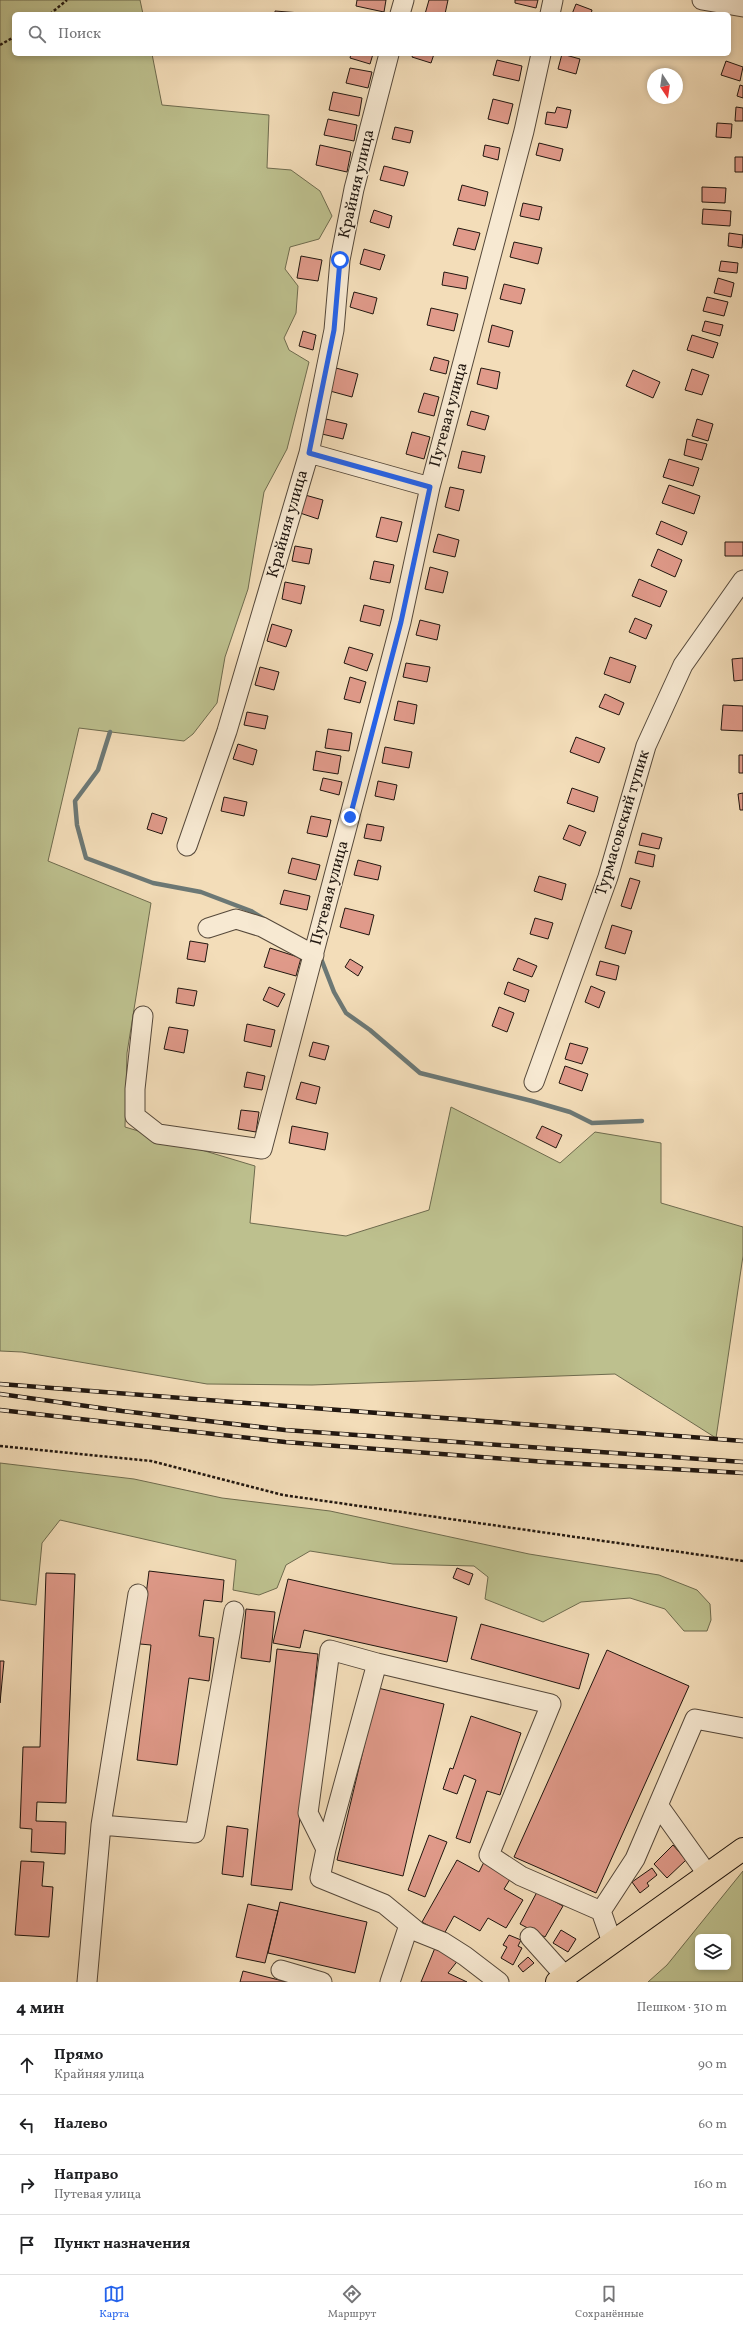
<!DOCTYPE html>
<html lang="ru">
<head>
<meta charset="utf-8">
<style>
  body { margin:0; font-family:Vollkorn,serif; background:#f2f2f2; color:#202124 }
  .controls { position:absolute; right:12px; bottom:12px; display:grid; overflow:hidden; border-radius:6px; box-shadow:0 2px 6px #0003 }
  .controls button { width:36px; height:36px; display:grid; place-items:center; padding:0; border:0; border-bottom:1px solid #e0e0e0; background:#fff; color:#202124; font:20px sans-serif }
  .compass { position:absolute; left:647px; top:68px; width:36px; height:36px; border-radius:50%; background:#fff; box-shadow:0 2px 6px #0003; rotate:167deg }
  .stop { position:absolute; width:12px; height:12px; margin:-9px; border:3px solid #2563eb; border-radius:50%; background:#fff }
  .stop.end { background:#2563eb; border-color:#fff; box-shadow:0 1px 4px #0008 }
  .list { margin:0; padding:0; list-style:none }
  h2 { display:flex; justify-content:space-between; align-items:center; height:52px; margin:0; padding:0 16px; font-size:17px }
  h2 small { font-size:13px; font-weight:400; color:#757577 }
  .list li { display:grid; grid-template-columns:26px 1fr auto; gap:12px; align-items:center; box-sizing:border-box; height:60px; padding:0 16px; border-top:1px solid #e0e0e0 }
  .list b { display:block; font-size:15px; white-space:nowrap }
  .list p { margin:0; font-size:13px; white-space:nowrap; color:#757577 }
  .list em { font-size:13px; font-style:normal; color:#757577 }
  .icon { flex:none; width:22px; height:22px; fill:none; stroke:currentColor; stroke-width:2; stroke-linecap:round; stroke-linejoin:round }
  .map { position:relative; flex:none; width:743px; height:1982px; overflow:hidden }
  .search { position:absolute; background:#fff; box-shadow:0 2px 6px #0003; left:12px; right:12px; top:12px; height:44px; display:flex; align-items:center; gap:10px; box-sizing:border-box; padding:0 14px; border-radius:6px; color:#757577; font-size:15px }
  .sheet { height:292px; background:#fff }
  nav { display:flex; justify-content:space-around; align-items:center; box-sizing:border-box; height:56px; border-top:1px solid #e0e0e0; background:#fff; font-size:11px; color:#757577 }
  nav a { display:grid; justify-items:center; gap:2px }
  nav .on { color:#2563eb }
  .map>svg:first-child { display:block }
  .green { fill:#bdc08e; stroke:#6e6b4e; fill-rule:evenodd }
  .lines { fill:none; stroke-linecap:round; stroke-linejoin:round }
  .stream { stroke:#6c7875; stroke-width:4.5 }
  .building { fill:#e09a8a; stroke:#20160f }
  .minor-casing { stroke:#55483a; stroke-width:21 }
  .major-casing { stroke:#20160f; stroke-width:24 }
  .path { stroke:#20160f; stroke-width:2.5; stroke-dasharray:3 2; stroke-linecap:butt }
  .minor { stroke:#f7e9d2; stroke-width:19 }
  .major { stroke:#f3ddb9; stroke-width:22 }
  .rail-casing { stroke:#20160f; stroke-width:4.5 }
  .rail { stroke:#f7e9d2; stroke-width:3; stroke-dasharray:9; stroke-linecap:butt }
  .route { stroke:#2563eb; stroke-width:5 }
  .labels { text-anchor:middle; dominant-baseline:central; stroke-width:3; stroke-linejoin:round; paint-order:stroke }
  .street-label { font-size:16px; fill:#20160f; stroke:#f7e9d2 }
</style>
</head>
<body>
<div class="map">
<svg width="743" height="1982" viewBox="0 0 743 1982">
  <rect width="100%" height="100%" fill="#f3ddb9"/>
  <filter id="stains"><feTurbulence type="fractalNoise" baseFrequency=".005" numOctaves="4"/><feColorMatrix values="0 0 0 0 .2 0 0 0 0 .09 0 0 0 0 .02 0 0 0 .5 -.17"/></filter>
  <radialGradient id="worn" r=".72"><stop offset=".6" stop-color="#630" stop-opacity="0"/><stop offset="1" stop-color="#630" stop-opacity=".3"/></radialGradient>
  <!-- green -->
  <path class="green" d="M0 0H140L143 14H14V54H152L162 105 269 115 267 168 291 170 320 191 332 216 319 239 290 247 285 269 298 286 296 313 284 338 289 350 309 362 287 449 264 492 248 589 225 657 217 703 193 734 184 741 79 728 48 861 151 903 127 1053 125 1127 255 1166 250 1223 346 1236 429 1210 451 1107 560 1163 595 1132 661 1143V1203L743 1227V1256L716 1438 615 1374 312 1385 207 1384 22 1352 0 1351Z
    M0 1463 134 1479 222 1498 330 1511 529 1554 659 1575 697 1590 710 1604 711 1620 707 1631H684L665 1609 630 1598 581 1602 543 1622 485 1599 488 1577 474 1566 393 1564 310 1551 286 1565 277 1588 259 1595 233 1590 236 1560 60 1520 42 1543 36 1605 0 1600Z
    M743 1871V1982H648L667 1965ZM698 1937H728V1967H698Z"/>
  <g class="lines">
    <!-- stream -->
    <path class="stream" d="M110 732 98 770 75 801 77 825 86 858 153 883 201 892 251 911 264 919
      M320 956 334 992 346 1013 370 1030 420 1073 532 1101 570 1112 592 1123 642 1121"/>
  </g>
  <!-- building -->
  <path class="building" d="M357 0H386L384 12 356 6Z
    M429 0H448L445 14H425Z
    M515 0H538L536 8 515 3Z
    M576 4 592 10 591 14H572Z
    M275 11 301 13V14H275Z
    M351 54H373L370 64 350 58Z
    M413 54H434L431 63 412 57Z
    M562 54 580 59 576 74 558 69Z
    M497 60 522 66 519 81 493 75Z
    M726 61 743 67 740 81 721 75Z
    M350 68 372 72 368 88 346 83Z
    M740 85 743 86V98L737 96Z
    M333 92 362 98 359 116 329 110Z
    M493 99 513 104 508 124 488 119Z
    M557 107 571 110 567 128 545 124 547 112 555 113Z
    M736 107 743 108V121H735Z
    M328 119 357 125 354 141 324 135Z
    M717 123 732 124 731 138 716 137Z
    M395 127 413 131 410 143 392 139Z
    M539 143 563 149 560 161 536 155Z
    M320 145 351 152 347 172 316 165Z
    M485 145 500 148 498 160 483 156Z
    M735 157H743V172H735Z
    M384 166 408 172 404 186 380 180Z
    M462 185 488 192 485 206 458 200Z
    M702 187 726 188 725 203 702 202Z
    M523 203 542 207 539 220 520 216Z
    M703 209 731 211 730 226 702 224Z
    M374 210 392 216 389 228 370 222Z
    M458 228 480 233 475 250 453 245Z
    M729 233 743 235 742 248 728 246Z
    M514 242 542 248 538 264 510 257Z
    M364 249 385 255 380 270 360 264Z
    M301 256 322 260 318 281 297 278Z
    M721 261 738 263 737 273 719 271Z
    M444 272 468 277 466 289 442 285Z
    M718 278 734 283 731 297 714 293Z
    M504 284 525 289 521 304 500 299Z
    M354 292 377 298 373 314 350 307Z
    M707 297 728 302 724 316 703 311Z
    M431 308 458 314 454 331 427 325Z
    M705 321 723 325 720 336 702 331Z
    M492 325 513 331 509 347 488 342Z
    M303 331 316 335 313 350 299 346Z
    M692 335 718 343 713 358 687 350Z
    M434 357 449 361 446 374 430 370Z
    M336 368 358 374 352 397 330 391Z
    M481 368 500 372 497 389 477 384Z
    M692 369 709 375 702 395 685 390Z
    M633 370 660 382 653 398 626 386Z
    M424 393 439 397 434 416 418 412Z
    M471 411 489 416 485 430 467 425Z
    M326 419 347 424 343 439 322 434Z
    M697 419 713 424 708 441 692 436Z
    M412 432 430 437 424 459 406 454Z
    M687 439 707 444 702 460 684 455Z
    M462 451 485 456 481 473 458 468Z
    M669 459 699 468 693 486 663 477Z
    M669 485 700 496 694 514 662 503Z
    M450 487 464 490 459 511 445 507Z
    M305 495 323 500 318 519 300 513Z
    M381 517 402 522 397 542 376 537Z
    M661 521 687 532 682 545 656 534Z
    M438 534 459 540 455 557 433 552Z
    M725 542H743V556H725Z
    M295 546 312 549 309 564 292 561Z
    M658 549 682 560 675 577 651 566Z
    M374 561 394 565 390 583 370 579Z
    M430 567 448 572 443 593 425 589Z
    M639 579 667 591 660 607 632 596Z
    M285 582 305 586 301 604 282 599Z
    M364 605 384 610 380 626 360 621Z
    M635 618 652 625 646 639 629 632Z
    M420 620 440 625 437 640 416 635Z
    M272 624 292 630 286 647 267 641Z
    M349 647 373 654 367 671 344 663Z
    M610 657 636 666 630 683 604 674Z
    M743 658V680L734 681 732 659Z
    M406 663 430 667 427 682 403 677Z
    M260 667 279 672 274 690 255 685Z
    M350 677 366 682 360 703 344 699Z
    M605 694 624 703 619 715 599 707Z
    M398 701 417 705 414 724 394 720Z
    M723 705 743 706V731L721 730Z
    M247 712 268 716 265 729 244 725Z
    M328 729 352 733 349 751 325 748Z
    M576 737 605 748 599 763 570 752Z
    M238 744 257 750 253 765 233 759Z
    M385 747 412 752 409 768 382 763Z
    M316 751 341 756 338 774 313 770Z
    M739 755H743V773H739Z
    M323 778 342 782 339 795 320 790Z
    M378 781 397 785 394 800 375 796Z
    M572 788 598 797 594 812 567 803Z
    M743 793V810H740L738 794Z
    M224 797 247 802 244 816 221 811Z
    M152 813 167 818 162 834 147 829Z
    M311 816 331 820 327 837 307 833Z
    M367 824 384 827 381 841 364 838Z
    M569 825 586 832 580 846 563 839Z
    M642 833 662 838 659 849 639 845Z
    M638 851 655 855 653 867 635 863Z
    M292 858 320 865 316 880 288 873Z
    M358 860 381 866 378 880 354 875Z
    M539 876 566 884 562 900 534 891Z
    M630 878 640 881 631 909 621 906Z
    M284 890 310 896 307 910 280 904Z
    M345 908 374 915 369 935 340 927Z
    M535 918 553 923 548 939 530 934Z
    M612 925 632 931 625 954 605 948Z
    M190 941 208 944 205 962 187 959Z
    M270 948 301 958 296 976 264 967Z
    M518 958 537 966 532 977 513 970Z
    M350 959 363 967 358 976 345 967Z
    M600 961 619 966 616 980 596 975Z
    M508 982 529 990 525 1002 504 994Z
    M591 986 605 992 599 1008 585 1002Z
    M269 987 285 994 278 1007 263 1000Z
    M178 988 197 991 194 1006 176 1003Z
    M499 1007 514 1013 507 1032 492 1026Z
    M247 1024 275 1030 271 1047 244 1041Z
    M169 1027 188 1030 184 1053 164 1049Z
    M313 1042 329 1046 325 1060 309 1056Z
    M570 1043 588 1048 582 1064 565 1059Z
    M565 1066 588 1074 582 1091 559 1083Z
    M247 1072 265 1076 262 1090 244 1087Z
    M301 1082 320 1087 316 1104 296 1099Z
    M241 1110 259 1112 256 1132 238 1129Z
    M292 1126 328 1133 325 1150 289 1143Z
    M542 1126 562 1135 556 1148 536 1138Z
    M457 1568 473 1574 469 1585 453 1578Z
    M149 1571 224 1580 222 1602 204 1600 199 1636 214 1638 209 1681 189 1678 177 1765 137 1760 151 1645 140 1644Z
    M46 1573 75 1574 66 1803 37 1802 36 1821 66 1822 65 1854 31 1852 32 1829 20 1828 23 1747H40Z
    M288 1579 457 1617 447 1662 304 1630 300 1648 273 1643Z
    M246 1609 275 1612 270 1662 241 1658Z
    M481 1624 589 1654 579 1689 471 1659Z
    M277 1649 318 1654 292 1890 251 1885Z
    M607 1650 689 1686 596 1893 514 1857Z
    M0 1661H4L0 1703Z
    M378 1688 444 1704 403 1876 337 1860Z
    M471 1716 521 1733 500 1795 487 1791 470 1843 456 1838 476 1780 464 1775 457 1794 443 1789 450 1768 453 1769Z
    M227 1826 248 1829 243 1877 222 1874Z
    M429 1835 447 1842 425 1897 408 1890Z
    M673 1845 686 1860 667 1878 654 1864Z
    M457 1860 479 1872 485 1860 512 1876 504 1889 523 1900 506 1928 488 1918 480 1931 454 1916 444 1934 422 1922Z
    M21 1861 44 1862 42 1886 53 1887 49 1937 15 1935Z
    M652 1868 657 1875 647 1883 649 1886 640 1893 632 1882Z
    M537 1892 563 1906 545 1937 520 1924Z
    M280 1902 367 1922 355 1973 268 1953Z
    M248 1904 278 1911 265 1963 236 1957Z
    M561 1930 576 1939 568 1952 553 1943Z
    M509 1935 521 1940 518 1946 522 1948 513 1965 501 1958 507 1947 503 1945Z
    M437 1943 459 1959 448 1973 467 1982H421Z
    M528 1957 534 1963 523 1972 518 1966Z
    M243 1971 287 1982H240Z"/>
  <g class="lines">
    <!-- minor casing -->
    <g class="minor-casing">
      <path id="minor" d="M702 0 743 7
        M400 14 404 0
        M550 14 553 0
        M309 453 430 487
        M187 846 227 731 309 453 334 330 340 260 354 189 389 54
        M208 928 236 919 262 927 314 955
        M143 1016 135 1089V1116L158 1134 262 1149 401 622 430 487 524 131 541 54
        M534 1082 608 877 646 746 683 665 743 580
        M377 1663 330 1650 308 1813 326 1849 320 1878 384 1904 418 1932 443 1942 465 1956 499 1982
        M658 1805 708 1875
        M101 1825 138 1594
        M326 1849 377 1663 551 1704 489 1855 521 1876 601 1911 635 1859 695 1719 743 1728
        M601 1911 612 1942
        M530 1937 565 1976
        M281 1970 322 1982
        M87 1982 101 1825 195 1833 234 1611
        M390 1982 409 1925"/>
    </g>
    <!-- major casing -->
    <g class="major-casing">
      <path id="major" d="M557 1982 743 1849"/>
    </g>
    <!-- path -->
    <path class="path" d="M50 14 67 0
      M0 45 14 37
      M0 1446 151 1461 283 1495 743 1561"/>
    <!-- minor -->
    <use href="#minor" class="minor"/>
    <!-- major -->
    <use href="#major" class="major"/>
    <!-- rail casing -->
    <g class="rail-casing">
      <path id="rail" d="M0 1384 743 1441
        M0 1394 122 1411 285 1430 743 1462
        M0 1410 285 1442 546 1462 743 1473"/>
    </g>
    <!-- rail -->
    <use href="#rail" class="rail"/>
  </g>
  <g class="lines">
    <!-- route -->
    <path class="route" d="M340 260 334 330 309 453 430 487 401 622 350 817"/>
  </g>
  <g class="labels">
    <!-- street labels -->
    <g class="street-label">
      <text transform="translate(357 184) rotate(-77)">Крайняя улица</text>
      <text transform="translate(449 415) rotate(-75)">Путевая улица</text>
      <text transform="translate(288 524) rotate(-74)">Крайняя улица</text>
      <text transform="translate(623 823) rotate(-73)">Турмасовский тупик</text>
      <text transform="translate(330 893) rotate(-75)">Путевая улица</text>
    </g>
  </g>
  <rect width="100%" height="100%" filter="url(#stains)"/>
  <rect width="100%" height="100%" fill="url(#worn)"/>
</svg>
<div class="controls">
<button><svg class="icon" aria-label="layers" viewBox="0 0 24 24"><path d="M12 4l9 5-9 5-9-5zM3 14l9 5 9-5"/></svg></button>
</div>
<svg class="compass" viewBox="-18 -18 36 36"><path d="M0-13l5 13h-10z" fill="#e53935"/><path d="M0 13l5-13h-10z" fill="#757577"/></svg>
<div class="stop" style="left:340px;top:260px"></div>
<div class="stop end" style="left:350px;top:817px"></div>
<div class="search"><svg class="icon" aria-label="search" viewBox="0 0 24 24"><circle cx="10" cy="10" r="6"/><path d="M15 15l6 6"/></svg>Поиск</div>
</div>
<section class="sheet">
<h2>4 мин<small>Пешком · 310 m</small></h2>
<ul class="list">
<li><svg class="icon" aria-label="ahead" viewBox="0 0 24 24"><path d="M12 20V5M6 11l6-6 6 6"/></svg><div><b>Прямо</b><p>Крайняя улица</p></div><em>90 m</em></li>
<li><svg class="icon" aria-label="left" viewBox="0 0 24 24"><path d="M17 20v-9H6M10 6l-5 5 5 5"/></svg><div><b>Налево</b></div><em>60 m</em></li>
<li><svg class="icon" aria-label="right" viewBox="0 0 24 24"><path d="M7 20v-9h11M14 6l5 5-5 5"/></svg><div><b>Направо</b><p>Путевая улица</p></div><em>160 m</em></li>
<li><svg class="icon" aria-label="arrive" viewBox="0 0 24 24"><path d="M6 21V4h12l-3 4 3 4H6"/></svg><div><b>Пункт назначения</b></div></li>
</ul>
</section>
<nav>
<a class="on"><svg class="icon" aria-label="map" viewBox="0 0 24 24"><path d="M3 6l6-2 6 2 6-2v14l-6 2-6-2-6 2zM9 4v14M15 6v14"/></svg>Карта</a>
<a><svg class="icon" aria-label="directions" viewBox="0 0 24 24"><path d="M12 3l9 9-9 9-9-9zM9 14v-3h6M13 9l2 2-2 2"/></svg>Маршрут</a>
<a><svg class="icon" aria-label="saved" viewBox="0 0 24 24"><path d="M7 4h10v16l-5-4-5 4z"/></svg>Сохранённые</a>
</nav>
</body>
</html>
